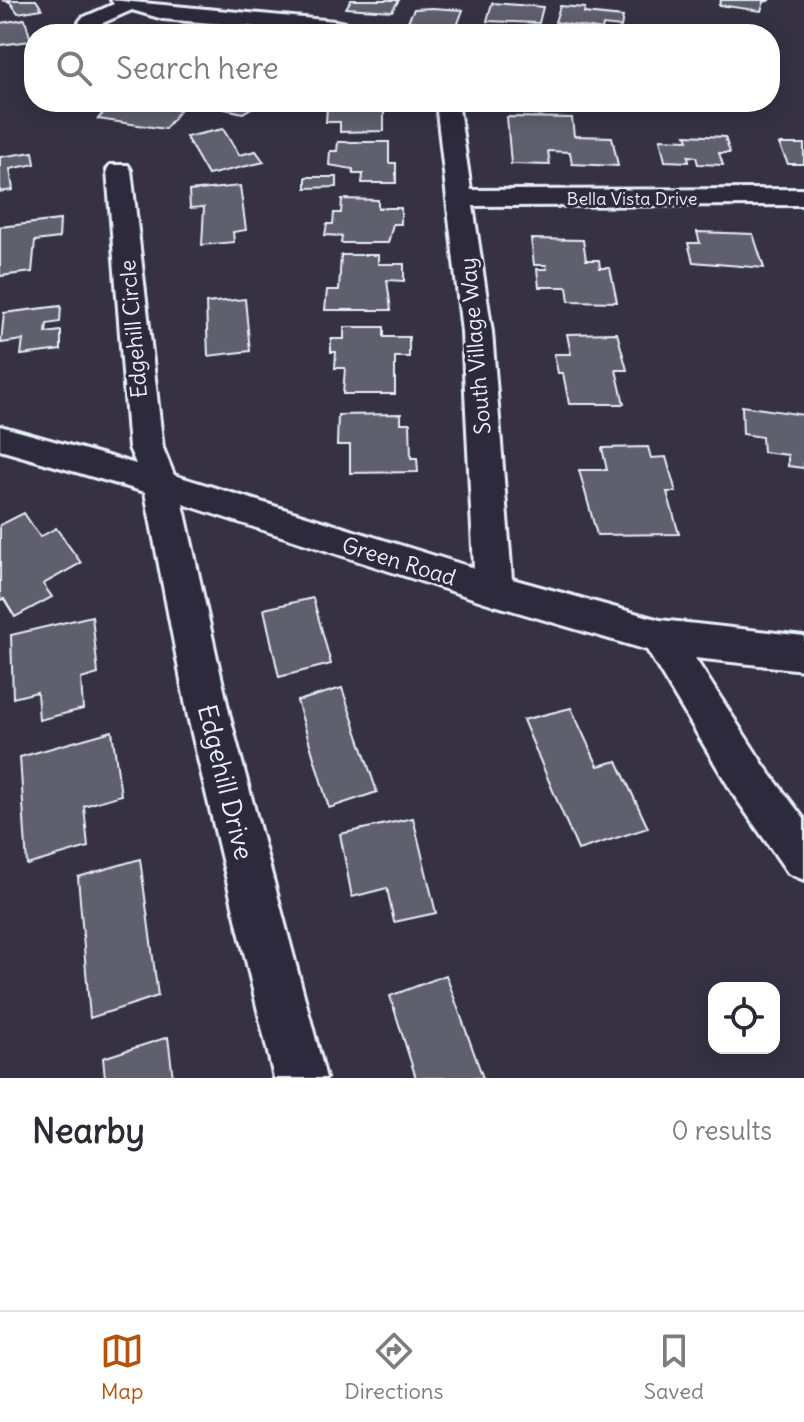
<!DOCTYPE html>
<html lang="en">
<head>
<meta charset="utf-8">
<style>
  body { margin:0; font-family:Delius,sans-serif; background:#f7f7f7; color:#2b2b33 }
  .controls { position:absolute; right:24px; bottom:24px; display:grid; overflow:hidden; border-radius:16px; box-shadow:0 4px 20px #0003 }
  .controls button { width:72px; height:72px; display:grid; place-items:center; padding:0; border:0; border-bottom:2px solid #e1e1e2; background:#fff; color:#2b2b33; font:40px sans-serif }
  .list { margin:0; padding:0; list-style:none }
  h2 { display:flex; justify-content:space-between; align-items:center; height:104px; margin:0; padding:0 32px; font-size:34px }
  h2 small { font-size:26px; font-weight:400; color:#7c7c81 }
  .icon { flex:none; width:44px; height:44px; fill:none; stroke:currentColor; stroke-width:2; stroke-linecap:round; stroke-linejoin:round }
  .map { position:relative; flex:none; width:804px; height:1078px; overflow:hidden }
  .search { position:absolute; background:#fff; box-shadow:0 4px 20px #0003; left:24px; right:24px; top:24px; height:88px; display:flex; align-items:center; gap:20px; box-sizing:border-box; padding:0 28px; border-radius:32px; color:#7c7c81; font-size:30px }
  .sheet { height:232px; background:#fff }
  nav { display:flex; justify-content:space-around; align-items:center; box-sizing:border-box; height:112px; border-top:2px solid #e1e1e2; background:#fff; font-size:22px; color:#7c7c81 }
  nav a { display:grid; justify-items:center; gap:4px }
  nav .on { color:#b45309 }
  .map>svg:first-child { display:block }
  .building { fill:#605e6e; stroke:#e8f1f8; stroke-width:2 }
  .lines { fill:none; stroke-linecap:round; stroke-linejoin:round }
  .minor-casing { stroke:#e8f1f8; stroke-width:6 }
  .minor { fill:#2f2a3d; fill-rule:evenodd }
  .labels { text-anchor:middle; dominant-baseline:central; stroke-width:6; stroke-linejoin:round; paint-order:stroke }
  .far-street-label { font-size:18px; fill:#e8f1f8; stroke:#2f2a3d }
  .street-label { font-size:22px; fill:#e8f1f8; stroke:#2f2a3d }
  .near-street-label { font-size:26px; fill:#e8f1f8; stroke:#2f2a3d }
</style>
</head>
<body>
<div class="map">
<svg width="804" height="1078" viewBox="0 0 804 1078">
  <rect width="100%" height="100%" fill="#363244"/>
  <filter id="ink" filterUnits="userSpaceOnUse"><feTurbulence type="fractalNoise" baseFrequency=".0125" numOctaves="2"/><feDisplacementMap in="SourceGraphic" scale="16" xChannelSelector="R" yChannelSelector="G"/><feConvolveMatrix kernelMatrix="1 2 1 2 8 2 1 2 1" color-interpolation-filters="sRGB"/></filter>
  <g filter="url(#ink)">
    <!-- building -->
    <path class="building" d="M2 0H36L42 9 18 13 10 2Z
      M351 0H399L392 11 346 8Z
      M721 0H770L764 2 761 11 719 5Z
      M492 3 543 7 539 23 487 21Z
      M560 6 585 8 584 13 623 17 621 27 603 25 602 30 555 22Z
      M432 8 463 10 457 26 408 21 414 9Z
      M25 19 31 41 0 45V23Z
      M112 102 180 110 165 129 98 119Z
      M224 102H261L243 113 216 107Z
      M344 102 384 103V131L340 132V122H326L327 107H343Z
      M507 117 572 118 574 136 612 137 618 166 572 164 570 152 548 151 550 165 511 164Z
      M223 129 239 155 256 151 264 162 208 175 186 137Z
      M686 135 725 137 730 153H719L723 165 698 164 696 157 688 156 689 162 665 161 660 139 688 140Z
      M338 142H389V163H396V183H362L363 174H353V169L329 165 330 151H337Z
      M779 144H804V164H788Z
      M33 152 35 164 10 169 13 190 0 192V157Z
      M306 177H337V187L306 188Z
      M240 186 246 230 233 232 234 242 202 245 204 207 190 208 189 191Z
      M342 199 378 200V208H401V224H393L388 243H341L342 236 325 235 327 224H333L334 213H341Z
      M60 220 59 238 35 241 32 272 0 276V227Z
      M697 232 753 234 764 268 693 262 688 243H700Z
      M531 239 583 240 586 260H599L600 268H610L617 302 569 301 567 287H539L537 269H547L546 265H534Z
      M341 255H378V264H404V281L387 280 391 310H325L327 290H339Z
      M245 299 250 351 208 356 206 303Z
      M61 306 60 322 47 324 46 333 61 331V350L21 355 23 340 1 343 4 313Z
      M344 327H384V337H409V357H395V394H343L345 368H335L336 352H331V339H344Z
      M617 333 627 370H616L624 404H569L563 373H558L554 354H571L567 334Z
      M742 406 804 415V468L788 466V455L763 452 762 437 743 434Z
      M401 414V423H410L411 458H417L418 472 350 473V445H337L338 415Z
      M648 447 651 458 666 457 676 492H667L679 534 597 535 579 470H607L602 448Z
      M24 513 40 537 56 528 81 563 43 584 52 597 15 617 4 599 0 600V525Z
      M313 598 331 664 279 677 264 609Z
      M92 616 98 674 81 679 83 709 39 720 37 692 13 698 11 635Z
      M342 688 377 792 329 808 297 701Z
      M571 708 598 766 617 761 648 828 578 850 523 720Z
      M112 731 121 795 84 806 88 847 27 865 20 757Z
      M413 818 436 913 394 922 387 888 352 897 340 834Z
      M140 859 158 996 90 1018 78 877Z
      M446 975 483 1078H416L390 996Z
      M168 1037 173 1078H105L103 1058Z"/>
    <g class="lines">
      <!-- minor casing -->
      <g class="minor-casing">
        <path id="minor" d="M111 0 335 21 380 30 383 34H341L163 19 132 10 96 26H82L79 22 82 18 114 4Z
          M436 102H458L471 190 804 189V205L473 206 492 332 512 579 660 620 804 636V670L695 658 765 767 804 819V880L788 873 735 797 647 650 494 605 183 504 230 717 326 1078H274L188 717 145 492 0 450V426L136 464 129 448 107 170 110 165H128L131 170 163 448 174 475 474 568 462 332Z"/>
      </g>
      <!-- minor -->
      <use href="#minor" class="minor"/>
    </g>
  </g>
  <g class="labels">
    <!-- far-street labels -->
    <g class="far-street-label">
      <text x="632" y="198">Bella Vista Drive</text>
    </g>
    <!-- street labels -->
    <g class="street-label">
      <text transform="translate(133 329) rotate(-95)">Edgehill Circle</text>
      <text transform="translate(475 346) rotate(-95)">South Village Way</text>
      <text transform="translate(399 561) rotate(17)">Green Road</text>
    </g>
    <!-- near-street labels -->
    <g class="near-street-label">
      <text transform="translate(226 782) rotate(76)">Edgehill Drive</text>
    </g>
  </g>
</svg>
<div class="controls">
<button><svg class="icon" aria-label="locate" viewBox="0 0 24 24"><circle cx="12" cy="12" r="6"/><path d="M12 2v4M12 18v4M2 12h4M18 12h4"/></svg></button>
</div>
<div class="search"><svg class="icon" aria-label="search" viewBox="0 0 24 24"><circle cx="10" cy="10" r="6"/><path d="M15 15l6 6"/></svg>Search here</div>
</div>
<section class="sheet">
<h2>Nearby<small>0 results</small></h2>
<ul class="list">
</ul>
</section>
<nav>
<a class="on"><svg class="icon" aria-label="map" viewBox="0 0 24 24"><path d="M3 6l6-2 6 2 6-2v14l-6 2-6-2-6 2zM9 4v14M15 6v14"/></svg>Map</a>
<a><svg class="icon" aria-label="directions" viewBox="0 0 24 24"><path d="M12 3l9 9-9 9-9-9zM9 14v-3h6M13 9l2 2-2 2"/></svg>Directions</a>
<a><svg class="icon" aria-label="saved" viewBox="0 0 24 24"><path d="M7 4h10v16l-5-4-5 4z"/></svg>Saved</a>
</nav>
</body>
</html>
